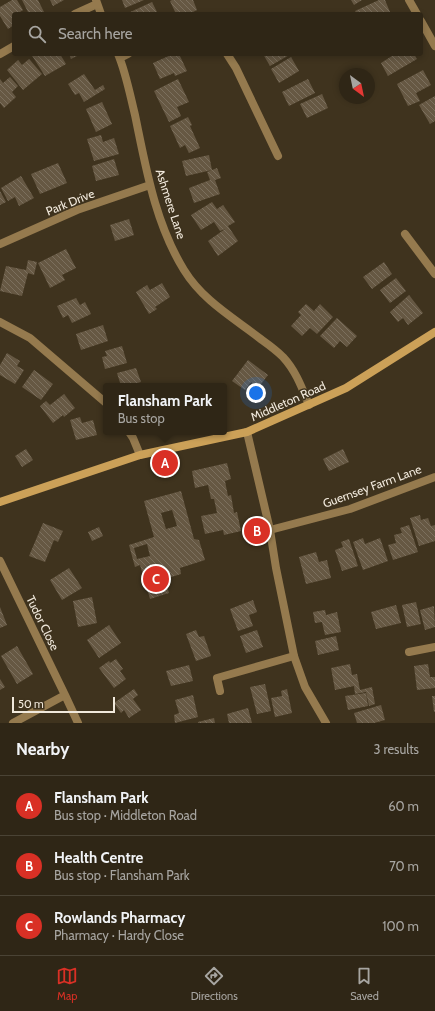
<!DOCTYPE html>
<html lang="en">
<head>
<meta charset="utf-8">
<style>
  body { margin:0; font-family:Cabin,sans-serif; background:#372e1f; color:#f1f3f6 }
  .compass { position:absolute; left:339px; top:68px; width:36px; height:36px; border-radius:50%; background:#2f2616; box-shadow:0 2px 6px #0003; rotate:147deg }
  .scale { position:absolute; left:12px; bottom:10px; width:103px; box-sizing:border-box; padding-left:4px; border:2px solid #f1e9dc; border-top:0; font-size:11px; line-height:14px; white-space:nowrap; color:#f1e9dc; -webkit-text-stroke:3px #3f331e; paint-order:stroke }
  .you { position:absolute; left:256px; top:393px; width:14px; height:14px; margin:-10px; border:3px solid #fff; border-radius:50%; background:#1a73e8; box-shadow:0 0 0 6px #1a73e833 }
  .badge { display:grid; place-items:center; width:26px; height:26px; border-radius:50%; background:#d93025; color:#fff; font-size:13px; font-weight:700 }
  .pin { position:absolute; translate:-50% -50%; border:2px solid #fff; box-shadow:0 1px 4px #0006 }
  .popup { position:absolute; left:103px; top:383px; width:124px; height:52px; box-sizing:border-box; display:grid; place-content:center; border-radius:4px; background:#2f2616; filter:drop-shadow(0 1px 3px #0005); font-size:13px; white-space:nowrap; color:#a7a5a1 }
  .popup b { font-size:15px; color:#f1f3f6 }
  .popup::after { content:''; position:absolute; left:50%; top:100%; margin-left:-8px; border:8px solid transparent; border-top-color:#2f2616 }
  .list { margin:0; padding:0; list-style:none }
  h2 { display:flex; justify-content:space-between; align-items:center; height:52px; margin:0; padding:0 16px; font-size:17px }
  h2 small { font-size:13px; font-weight:400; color:#a7a5a1 }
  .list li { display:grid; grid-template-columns:26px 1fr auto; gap:12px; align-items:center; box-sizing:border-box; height:60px; padding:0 16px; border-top:1px solid #4a4335 }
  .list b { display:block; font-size:15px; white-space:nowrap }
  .list p { margin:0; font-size:13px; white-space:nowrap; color:#a7a5a1 }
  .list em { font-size:13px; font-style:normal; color:#a7a5a1 }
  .icon { flex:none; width:22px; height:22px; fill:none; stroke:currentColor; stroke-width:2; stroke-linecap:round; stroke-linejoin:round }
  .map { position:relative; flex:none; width:435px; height:723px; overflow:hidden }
  .search { position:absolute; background:#2f2616; box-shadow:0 2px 6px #0003; left:12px; right:12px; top:12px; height:44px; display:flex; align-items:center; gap:10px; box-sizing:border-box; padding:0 14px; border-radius:4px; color:#a7a5a1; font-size:15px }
  .sheet { height:232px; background:#2f2616 }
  nav { display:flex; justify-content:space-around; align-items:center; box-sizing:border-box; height:56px; border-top:1px solid #4a4335; background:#2f2616; font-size:11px; color:#a7a5a1 }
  nav a { display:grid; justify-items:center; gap:2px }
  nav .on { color:#d93025 }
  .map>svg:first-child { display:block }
  .building { fill:url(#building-back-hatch); fill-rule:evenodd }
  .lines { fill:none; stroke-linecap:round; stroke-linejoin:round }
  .minor { stroke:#957a4e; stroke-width:8 }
  .tertiary { stroke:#957a4e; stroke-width:8 }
  .secondary { stroke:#cca158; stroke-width:8 }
  .labels { text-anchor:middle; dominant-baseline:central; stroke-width:3; stroke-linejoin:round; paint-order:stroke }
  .street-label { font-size:12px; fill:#f1e9dc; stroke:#3f331e }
</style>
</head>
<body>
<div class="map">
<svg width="435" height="723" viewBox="0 0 435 723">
  <defs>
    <pattern id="building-back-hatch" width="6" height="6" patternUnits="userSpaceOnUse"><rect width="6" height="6" fill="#665843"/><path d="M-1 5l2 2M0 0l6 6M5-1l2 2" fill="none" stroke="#7c705e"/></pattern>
  </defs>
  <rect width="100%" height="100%" fill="#3f331e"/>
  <!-- building -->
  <path class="building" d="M12 0H17L23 10 17 14H14V25L8 29 0 16V7Z
    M22 0H38L44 12 39 14H29Z
    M50 0H64L53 6Z
    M122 0H144L125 8Z
    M172 0H193L197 10 189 14H176L170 1Z
    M351 0H362L354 5Z
    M379 0H385L390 12 386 14H357L355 11Z
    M152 2 157 12 153 14H126Z
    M31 54H51L52 56 56 54H60L66 64 45 76Z
    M69 54H81L71 59Z
    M173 54H179L187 71 175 76 174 73 160 79 153 63Z
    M263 54H291L270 66Z
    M395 54H414L417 59 388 76 381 63Z
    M291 57 299 71 279 83 271 69Z
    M29 59 42 74 23 90 7 70 18 60 22 65Z
    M423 70 431 85 416 93 420 101 408 106 397 84Z
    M84 74 95 90 103 85 105 89 84 102 79 93 75 95 68 84Z
    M10 77 18 86 12 92 16 97 4 108 0 103V79L3 83Z
    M178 79 189 102 177 107 181 116 169 122 154 91Z
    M308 79 315 93 289 106 282 92Z
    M322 94 328 108 307 118 300 104Z
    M435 96V121L430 124 419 105Z
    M102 102 112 124 96 132 86 109Z
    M188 117 192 125 190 126 200 148 189 153 185 145 180 148 170 126Z
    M101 135 103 142 114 138 119 154 94 161 87 139Z
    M209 155 212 170 186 176 182 161Z
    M114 159 119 175 96 181 92 166Z
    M58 163 67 183 40 194 31 174Z
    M217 168 221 178 215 180 220 194 194 203 189 188 210 180 207 172Z
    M21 176 34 198 19 206 15 197 8 201 1 188Z
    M0 191 6 202 0 205Z
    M212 202 217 209 223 205 235 222 228 226 238 241 218 256 208 241 225 229 220 231 214 222 201 230 191 215Z
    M129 219 134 235 115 241 110 225Z
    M66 249 76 268 62 275 65 280 50 288 38 263Z
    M28 260 37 262 34 275 28 273 22 296 0 291 6 266 26 270Z
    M384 262 392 274 372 289 363 277Z
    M396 278 406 291 390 303 380 290Z
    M162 283 170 297 155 307 157 309 149 314 136 292 147 285 150 290Z
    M409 295 423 313 408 325 403 318 398 322 390 312Z
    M76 298 80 305 85 302 91 314 72 323 68 315 63 318 57 306Z
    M306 304 314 311 320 304 333 317 317 334 310 328 302 336 291 326 301 315 298 312Z
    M337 318 357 336 347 347 340 341 334 348 320 336Z
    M103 325 108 341 81 350 76 334Z
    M122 346 127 363 105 369 102 357 107 356 105 351Z
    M7 353 20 361 17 366 24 370 15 384 0 375V365Z
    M248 360 268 375 258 388 251 382 245 390 232 381Z
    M136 368 141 382 127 386H121L117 373Z
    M34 370 53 384 41 400 22 387Z
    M64 394 75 408 64 417 63 415 53 423 40 406 46 401 50 405Z
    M80 417 82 423 93 420 97 435 76 440 70 420Z
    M26 449 33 460 22 467 15 456Z
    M343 449 349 462 329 471 323 459Z
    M227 463 231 479 225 481 228 496 231 495 234 513 237 512 241 531 224 535 223 530 205 534 201 516 217 513 214 499H211L208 485 195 488 192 471Z
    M181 491 194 539 199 540 205 560 180 568 181 574 165 579 169 593 150 599 140 565 135 567 129 545 154 537 144 501ZM172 510 177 526 166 529 161 513ZM147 544 150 556 137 559 134 548Z
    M420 515 421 520 428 518 431 526 435 525V541L419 546 410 518Z
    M43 523 63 531 58 542 54 540 45 562 29 556Z
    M409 525 418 552 393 560 388 545 396 543 394 535 402 533 400 528Z
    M99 527 103 536 92 541 88 532Z
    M363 538 365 544 380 538 388 561 363 570 353 542Z
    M349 539 358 566 342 571 335 550 343 547 341 542Z
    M316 552 319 562 327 560 331 578 306 584 299 557Z
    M69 568 82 588 62 600 50 580Z
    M92 597 97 623 78 627 73 601Z
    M253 600 257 612 249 615 253 626 238 631 230 609Z
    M416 602 421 624 407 627 402 605Z
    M396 605 401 623 376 629 371 612Z
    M434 606 435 627 425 630 420 610Z
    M0 607 7 625 0 628Z
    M325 610 326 615 337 612 341 632 325 635 322 622 315 623 313 612Z
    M109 625 121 643 99 658 87 640Z
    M196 630 199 637 204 636 211 656 196 661 186 634Z
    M257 630 263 647 246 653 240 636Z
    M336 636 339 650 318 655 315 641Z
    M17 646 33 674 17 684 1 656Z
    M116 659 123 669 120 671 126 679 114 688 99 668 109 661 110 663Z
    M350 664 352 675 357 674 360 690 372 687 375 704 369 706 366 692 355 694 354 686 335 690 331 668Z
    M428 664 430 677H435V688L417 690 414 666Z
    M189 665 193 681 171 686 166 671Z
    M0 679 5 687 0 690Z
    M265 684 271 711 257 714 250 687Z
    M134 689 138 695 133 699 141 710 129 718 124 710 121 713 114 703Z
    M287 689 292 713 275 717 271 698 282 696 281 691Z
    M366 693 368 706 348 710 345 696Z
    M193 695 198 717 175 723 174 715 179 713 175 700Z
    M432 696H435V712H434Z
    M381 705 385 720 374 723H357L354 713Z
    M248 708 252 723H229L227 714Z
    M214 718 215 723H198V722Z"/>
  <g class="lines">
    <!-- minor -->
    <path class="minor" d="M96 0 101 14
      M409 0 417 14
      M75 14 97 4
      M421 21 435 46
      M0 54 14 46
      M118 54C126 73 130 95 135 115 146 168 155 223 184 270 203 301 234 318 262 340 269 345 277 351 283 357 296 371 302 388 309 405
      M227 54 236 68 278 156
      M120 58 128 54
      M405 234 435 274
      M0 244 77 210 150 185
      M0 322 30 338 106 403
      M129 432 133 438 140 455
      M270 530 350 509 435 477
      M0 561 65 695 13 723
      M409 652 435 647
      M220 691 217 678 294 656
      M65 695 78 723"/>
    <!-- tertiary -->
    <path class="tertiary" d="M247 432 270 530 276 568 294 656 305 687 326 723"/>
    <!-- secondary -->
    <path class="secondary" d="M0 502 140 455 247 432 346 388 435 332"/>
  </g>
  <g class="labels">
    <!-- street labels -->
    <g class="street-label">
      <text transform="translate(70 202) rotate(-22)">Park Drive</text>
      <text transform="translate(171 204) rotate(72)">Ashmere Lane</text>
      <text transform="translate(288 401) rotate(-24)">Middleton Road</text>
      <text transform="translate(372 486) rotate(-20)">Guernsey Farm Lane</text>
      <text transform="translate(43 623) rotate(64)">Tudor Close</text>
    </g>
  </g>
</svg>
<svg class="compass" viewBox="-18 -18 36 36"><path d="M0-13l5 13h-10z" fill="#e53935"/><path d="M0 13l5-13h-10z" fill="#a7a5a1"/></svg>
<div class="scale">50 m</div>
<div class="you"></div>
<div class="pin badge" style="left:165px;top:463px">A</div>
<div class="popup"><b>Flansham Park</b>Bus stop</div>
<div class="pin badge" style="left:257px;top:531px">B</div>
<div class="pin badge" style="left:156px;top:579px">C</div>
<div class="search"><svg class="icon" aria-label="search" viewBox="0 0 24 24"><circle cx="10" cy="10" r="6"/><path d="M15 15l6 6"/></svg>Search here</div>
</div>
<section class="sheet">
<h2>Nearby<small>3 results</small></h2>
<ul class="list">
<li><span class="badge">A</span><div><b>Flansham Park</b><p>Bus stop · Middleton Road</p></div><em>60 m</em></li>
<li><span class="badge">B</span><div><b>Health Centre</b><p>Bus stop · Flansham Park</p></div><em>70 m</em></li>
<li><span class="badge">C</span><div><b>Rowlands Pharmacy</b><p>Pharmacy · Hardy Close</p></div><em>100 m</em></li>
</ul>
</section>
<nav>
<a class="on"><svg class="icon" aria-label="map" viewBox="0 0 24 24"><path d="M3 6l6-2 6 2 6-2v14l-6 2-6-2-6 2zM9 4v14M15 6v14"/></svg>Map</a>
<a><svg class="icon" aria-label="directions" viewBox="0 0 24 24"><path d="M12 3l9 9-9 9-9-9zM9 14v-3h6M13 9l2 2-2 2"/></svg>Directions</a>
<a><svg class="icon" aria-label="saved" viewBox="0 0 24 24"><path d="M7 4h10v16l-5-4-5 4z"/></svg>Saved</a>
</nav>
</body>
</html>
